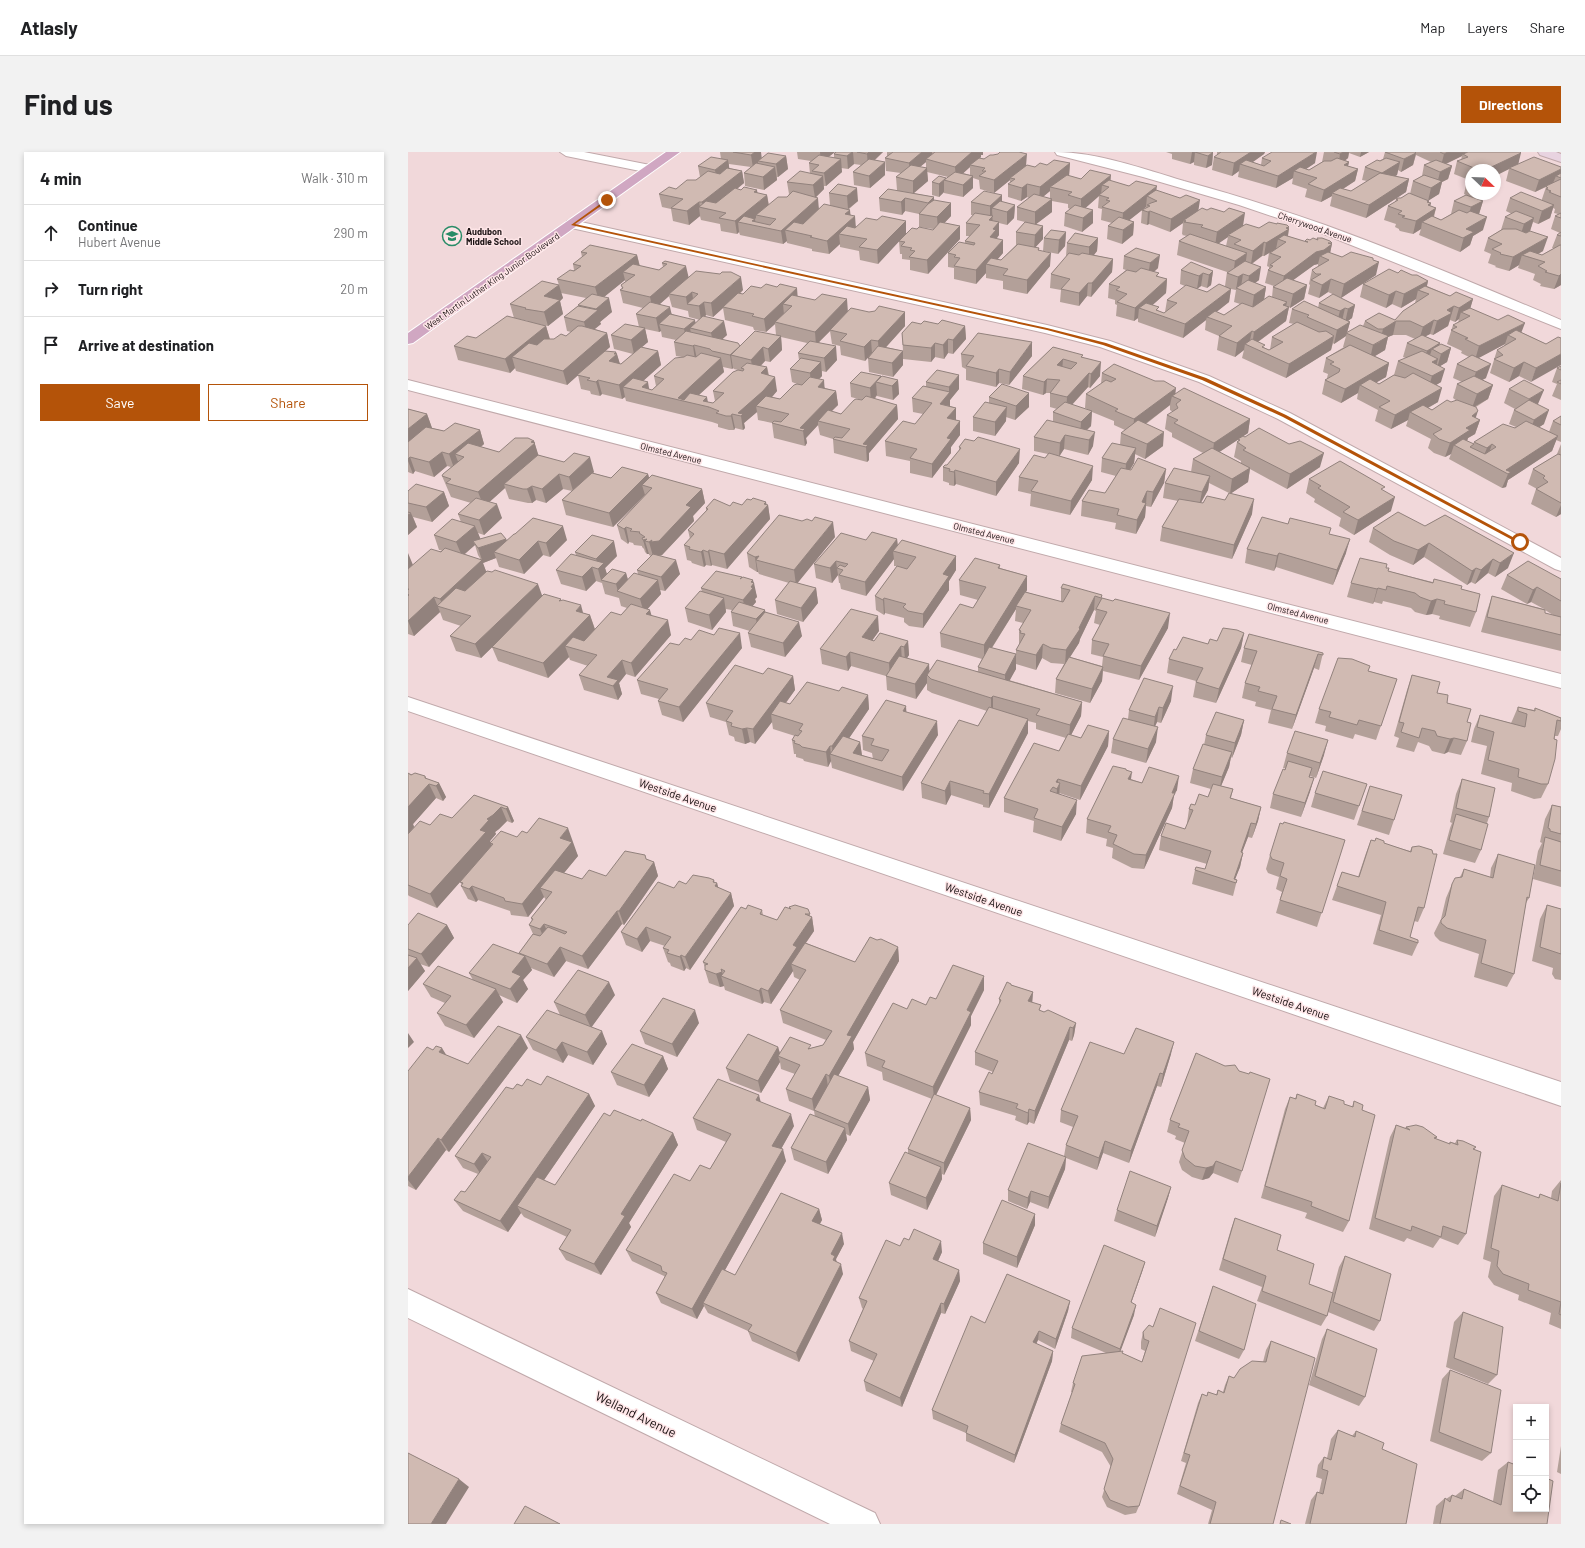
<!DOCTYPE html>
<html lang="en">
<head>
<meta charset="utf-8">
<style>
  body { margin:0; font-family:Barlow,sans-serif; background:#f2f2f2; color:#202124 }
  .controls { position:absolute; right:12px; bottom:12px; display:grid; overflow:hidden; border-radius:0px; box-shadow:0 2px 6px #0003 }
  .controls button { width:36px; height:36px; display:grid; place-items:center; padding:0; border:0; border-bottom:1px solid #e0e0e0; background:#fff; color:#202124; font:20px sans-serif }
  .compass { position:absolute; left:1057px; top:12px; width:36px; height:36px; border-radius:50%; background:#fff; box-shadow:0 2px 6px #0003; rotate:113deg }
  .stop { position:absolute; width:12px; height:12px; margin:-9px; border:3px solid #b45309; border-radius:50%; background:#fff }
  .stop.end { background:#b45309; border-color:#fff; box-shadow:0 1px 4px #0008 }
  .list { margin:0; padding:0; list-style:none }
  h2 { display:flex; justify-content:space-between; align-items:center; height:52px; margin:0; padding:0 16px; font-size:17px }
  h2 small { font-size:13px; font-weight:400; color:#757577 }
  .list li { display:grid; grid-template-columns:26px 1fr auto; gap:12px; align-items:center; box-sizing:border-box; height:56px; padding:0 16px; border-top:1px solid #e0e0e0 }
  .list b { display:block; font-size:15px; white-space:nowrap }
  .list p { margin:0; font-size:13px; white-space:nowrap; color:#757577 }
  .list em { font-size:13px; font-style:normal; color:#757577 }
  .actions { display:flex; gap:8px; padding:12px 16px }
  .actions a { flex:1; padding:9px 0; border:1px solid #b45309; border-radius:0px; text-align:center; font-size:14px; color:#b45309 }
  .actions .main { background:#b45309; color:#fff }
  .icon { flex:none; width:22px; height:22px; fill:none; stroke:currentColor; stroke-width:2; stroke-linecap:round; stroke-linejoin:round }
  .map { position:relative; flex:none; width:1153px; height:1372px; overflow:hidden; border-radius:0px }
  header { display:flex; align-items:center; gap:24px; box-sizing:border-box; height:56px; padding:0 20px; background:#fff; border-bottom:1px solid #e0e0e0 }
  header strong { font-size:19px }
  nav { display:flex; gap:22px; margin-inline-start:auto; font-size:14px }
  .intro { display:flex; align-items:center; justify-content:space-between; box-sizing:border-box; height:96px; padding:0 24px }
  h1 { margin:0; font-size:28px }
  .button { padding:10px 18px; border-radius:0px; background:#b45309; color:#fff; font-size:14px; font-weight:700 }
  main { display:flex; gap:24px; padding:0 24px }
  aside { flex:1; background:#fff; border-radius:0px; box-shadow:0 2px 6px #0003 }
  .map>svg:first-child { display:block }
  .lines { fill:none; stroke-linecap:round; stroke-linejoin:round }
  .street-casing { stroke:#c0a9ab; stroke-width:2 }
  .secondary-casing { stroke:#c0a9ab; stroke-width:2 }
  .primary-casing { stroke:#fff; stroke-width:2 }
  .street { fill:#fff; fill-rule:evenodd }
  .secondary { fill:#e8d3e0; fill-rule:evenodd }
  .primary { fill:#d0a7c2; fill-rule:evenodd }
  .wall { fill:#b3a099; fill-rule:evenodd }
  .shaded-wall { fill:#92827d }
  .building { fill:#d0bab2; stroke:#92827d; fill-rule:evenodd }
  .route { fill:#b45309 }
  .labels { text-anchor:middle; dominant-baseline:central; stroke-width:3; stroke-linejoin:round; paint-order:stroke }
  .far-street-label { font-size:9px; fill:#181011; stroke:#fee5e7 }
  .far-poi-label { font-size:9px; font-weight:bold; fill:#181011; stroke:#fee5e7; text-anchor:start }
  .street-label { font-size:11px; fill:#181011; stroke:#fee5e7 }
  .near-street-label { font-size:13px; fill:#181011; stroke:#fee5e7 }
</style>
</head>
<body>
<header>
<strong>Atlasly</strong>
<nav><a>Map</a><a>Layers</a><a>Share</a></nav>
</header>
<div class="intro"><h1>Find us</h1><a class="button">Directions</a></div>
<main>
<aside>
<h2>4 min<small>Walk · 310 m</small></h2>
<ul class="list">
<li><svg class="icon" aria-label="ahead" viewBox="0 0 24 24"><path d="M12 20V5M6 11l6-6 6 6"/></svg><div><b>Continue</b><p>Hubert Avenue</p></div><em>290 m</em></li>
<li><svg class="icon" aria-label="right" viewBox="0 0 24 24"><path d="M7 20v-9h11M14 6l5 5-5 5"/></svg><div><b>Turn right</b></div><em>20 m</em></li>
<li><svg class="icon" aria-label="arrive" viewBox="0 0 24 24"><path d="M6 21V4h12l-3 4 3 4H6"/></svg><div><b>Arrive at destination</b></div></li>
</ul>
<div class="actions"><a class="main">Save</a><a>Share</a></div>
</aside>
<div class="map">
<svg width="1153" height="1372" viewBox="0 0 1153 1372">
  <rect width="100%" height="100%" fill="#f1d8da"/>
  <g class="lines">
    <!-- street casing -->
    <g class="street-casing">
      <path id="street" d="M152 0H176L242 13 248 17 242 21 158 4Z
        M647 0C689 0 736 17 776 29 824 42 871 57 917 73 997 102 1075 135 1153 168V177L908 79 831 53 735 25 649 3Z
        M164 68 639 173 702 189 801 224 882 261 1153 406V419L1147 417 870 267 791 230 692 195 637 181 159 75 157 72 159 69Z
        M0 228 1153 522V536L0 238Z
        M0 545 1153 930V954L0 559Z
        M0 1137 467 1361 472 1372H422L0 1166Z"/>
    </g>
    <!-- secondary casing -->
    <g class="secondary-casing">
      <path id="secondary" d="M1130 0H1148L1153 2V10L1132 3Z"/>
    </g>
    <!-- primary casing -->
    <g class="primary-casing">
      <path id="primary" d="M258 0H272L5 191 0 192V181Z"/>
    </g>
    <!-- street -->
    <use href="#street" class="street"/>
    <!-- secondary -->
    <use href="#secondary" class="secondary"/>
    <!-- primary -->
    <use href="#primary" class="primary"/>
  </g>
  <!-- wall -->
  <path class="wall" d="M312 0H353V6L378 4 380 17 370 25H369V28L356 38 337 34 336 21 343 15 321 12V16L334 19 336 31 329 37 333 38H349V41L359 43 361 53 379 45 381 42 379 30 402 22 401 11 403 9 390 7 389 0H427L420 5 426 6V2L428 0H475L467 8 477 23 462 36 446 33 445 20 453 13 446 12 440 17 433 16 434 20 418 34H416V37L407 46 411 57 422 53 421 41 430 32 450 49 441 57 442 62 448 75 498 82 509 77 525 78V77L511 75V62L497 59 494 63 472 59 471 46 489 38 488 25 493 21 478 19 477 6 479 4V0H575V3H573V5L572 6 627 15 639 13 662 11 661 24 673 27 702 29 721 34 748 38 790 59 835 74 851 76 881 77 880 84 897 90V89L909 87V86L924 91 922 101 934 105 965 108 968 123 933 146 920 140 911 146 900 142 902 133 901 132 904 118 910 115V112L906 113 885 128 899 133 896 147 882 156 881 155 878 169 850 190 857 196 861 198H862L864 185 886 172 881 171 884 157 910 156 911 151 947 153 944 166 940 169 942 170 939 181 955 174 957 169 987 168 1007 151 1008 147 993 156 984 152 978 156 952 145 955 132 990 121 1004 123 1020 129 1019 134 1042 144 1065 147 1062 156 1138 192 1123 230 1111 224 1101 230 1082 221 1089 198 1096 194 1097 192 1070 206 1078 226 1074 228 1085 233 1080 247 1068 255V266L1072 268 1067 282 1060 286 1059 289 1065 292 1066 290 1108 275 1101 272 1106 258 1107 257 1096 251 1101 237 1130 252H1129L1136 272 1131 275 1141 280 1145 269 1153 264V290L1148 288 1144 299 1100 328 1098 335 1094 336 1041 307 1043 302 1037 305 1026 301 1020 296 1023 287 998 274 1000 268 983 277 967 269 970 258 949 247 950 241 933 251 914 242 917 228 920 226H919L920 222 915 220 918 206 936 195H935L938 184 926 192 925 191 923 198 878 226 834 206 836 198 827 205 809 198 811 184 797 178 798 168 775 186 730 170V166L726 169 708 164 709 153 707 152V148L700 146 701 132 718 118 715 117 716 104 728 96 750 116 746 120 751 125 759 127 758 141 744 153 751 159 756 161 757 160 759 148 777 134 772 132 773 118 805 119 803 133 799 136 793 134 789 137 799 140 817 134 819 120 769 103 771 89 779 84 774 83 775 82H774L775 71 762 80 741 72 739 73 733 71 734 58 738 56V55L721 68 726 70 725 83 714 92 699 87 700 74 704 71 693 68 694 57 690 56 691 44 677 56 685 71 674 80 656 74 657 61 662 57 660 56V52L644 49V60L628 72 635 74V87L627 95 631 96V98L642 114 619 142 595 137V129L578 126V121L568 132 546 127V116L540 115V101L557 91V89L562 84H558V71L565 63H563V50H594L607 53 606 66 599 73 591 71V83L589 86 595 101 589 107 593 108 608 93V80L617 70 609 68V55L621 46 619 45 613 49 600 45V32L602 31V28L586 41 572 37 571 28 565 26V36L555 45 536 41V40L531 45 524 43V30L538 27 540 25 519 20 520 29 505 41 526 45V48L543 64 536 71 552 74V87L520 122 502 118V108L494 107V102H492L491 89 470 112 452 108 451 99 432 95V92L421 102 404 99V97L379 91V89L375 92 332 83 331 80 329 82 313 79 312 72 293 68 292 64 281 73 265 69 263 57 254 55 251 42 268 37 288 28 292 25 290 14 313 7ZM518 10V16L512 15ZM562 15V23L555 21ZM642 39V47L635 45ZM820 85 818 94 810 91ZM861 101 859 114 861 115V117L860 118 857 131 866 134 865 135 864 145 856 147 858 135 847 131 851 128 844 112 854 104H856ZM823 137 828 138 826 150 832 152 816 163 808 160 821 150ZM1051 167 1050 171 1045 173 1039 192 1054 199 1053 201 1061 205 1049 212 1045 226 1054 230 1049 232 1045 246 1049 249 1024 258 1020 256 1030 250 1028 233 1033 230 1032 214 1039 210 1043 196 1031 193 1032 191 1017 184 1022 182 1025 183 1040 174 1042 168 1047 170ZM985 183H998L1007 187 999 191 995 205 998 206 990 209 986 223 971 232 968 230 978 225 981 211 967 204 977 198 980 185Z
    M758 0H805L804 13 798 16 786 13V10L782 12 764 7V2Z
    M809 0H857L856 2 845 10 853 13 854 6 907 11 898 17 901 18 914 10 916 0H961L952 5 941 1 940 6 937 8 941 10 940 14 950 17 947 29 935 37 943 39 959 29 954 28 957 15 975 7 977 0H1112L1110 12 1153 15V133L1146 137 1132 134 1133 132 1125 128 1127 122 1110 116 1111 113 1101 119 1087 115 1088 114 1080 111 1083 102 1076 99 1080 86 1093 78 1097 65 1104 62 1098 59 1102 46 1134 48V47L1138 35 1127 40 1098 29 1101 17 1087 24V18H1063V42H1082L1071 47 1075 49 1071 62H1070L1075 78 1065 84 1062 93 1052 100 1011 83 1013 77 1005 82 992 79 991 78V77L987 75 988 72 976 68 980 54 987 50 988 47 993 46 1002 42 1005 29 1014 24 1016 13 1023 10 1008 3 1005 13 993 20 990 18 989 23 987 24 1001 27 998 40 958 66 922 54 924 44 913 50 897 45 899 37 884 32 885 26 868 36 830 25 831 19 824 24 804 18 806 5 809 3ZM1054 4 1053 8 1049 9 1046 22 1061 28 1059 29 1056 42 1058 43 1046 49 1043 62 1033 68 1026 65 1028 56 1022 54 1023 51H1021L1020 48 1031 42 1034 30 1040 27 1044 14 1038 12ZM1145 56 1147 57 1146 61 1150 62 1147 64 1143 77 1152 81 1149 83 1144 96H1146L1134 103 1130 102 1135 99 1122 79 1125 70 1130 72 1142 66Z
    M658 80 657 94 650 102 635 99 636 86Z
    M690 86 689 99 686 103 705 107 704 120 683 145 679 144 671 154 652 150 653 138 642 136 643 122 659 104H658L659 91Z
    M173 100 229 103 232 114 251 118 255 115 254 111 257 109 280 125 335 138 332 142 390 145 440 160 497 174 478 195 495 199 494 181 513 172 557 174 558 187 545 202 540 201 536 207 527 205 523 210 495 207V201V213L485 225 461 220 460 206 464 201 457 209 433 203 432 194 424 192 422 179 411 190 429 208 418 220 414 219V224L411 227 417 236 428 239 430 253 423 259 433 262 454 248 443 245 442 231 473 224V226L490 228 491 242 485 248 469 244V243L467 247 489 253 490 267 461 301V308L459 310 426 301 425 287 412 283 410 273 398 286 399 291 397 294 366 286 364 271 350 268 349 260 336 271 337 276 335 278 327 276 326 278H321L310 275V272L304 270 218 249 217 245 214 247 194 242 192 244 183 242 182 239 173 237 170 223 159 233 108 219 107 216 102 221 50 208 46 194 120 170V169L106 166 102 152 151 133 149 127 166 118 165 112 174 105ZM217 128V130L213 133 214 136 212 138 215 151 235 156 228 162 231 175 203 183 206 197 225 202 213 212H212L208 200 191 204 202 195 199 181 187 177 193 172 192 170 204 160 196 145ZM153 141 178 146 170 153V154L156 165 159 179 163 180 158 184 146 187H142L138 174 129 172 140 174 155 162 152 149 155 146ZM261 144 264 155 280 159 281 165 292 168 288 171 264 162 252 152ZM315 156 317 168 345 175 346 178 358 180 367 172 368 183 332 194 314 187 319 183 297 165 298 163 305 165ZM237 177 251 180 253 179 254 185 268 188 266 190 268 204 274 205 246 224 248 234 244 238 241 237 235 229 253 213 250 199 233 195 240 190ZM373 185 399 191 390 201 391 208 382 217 384 230 389 232 372 247 364 245 369 239 361 223 359 215 353 214 357 209 362 210 374 198ZM315 215 324 217 325 216 326 217 330 218 305 239 307 249 305 251 300 250 291 243 316 220Z
    M645 195 675 205 692 224 682 236 680 235 664 253 681 258 677 256 678 242 693 232 694 221 768 242 842 267 840 281 811 300 833 311V309L826 305 829 290 830 289V287L912 315 879 337 842 317 840 330 822 342 844 362 824 407 752 389 754 375 770 349 755 346 757 331 783 320 785 307 795 301 764 285V281L757 277 759 263 765 260 762 258V253L738 272 755 294 737 307 727 302 726 311 722 318 758 317 756 331 743 355 738 354 737 365 728 382 707 377 708 371 673 364 674 349 697 341 708 324 693 320 694 306 712 293 713 281 717 278 706 273V269L684 260 683 274 679 278 685 294 680 303 656 297 651 304 684 328 662 363 622 354 623 342 610 339 611 325 637 306 640 302 626 299V285L645 269V260L649 257 642 255V241H638L635 243 614 237 615 224ZM801 331 821 341 817 348 793 351 800 338Z
    M553 202 624 204 601 233 591 231 588 235 558 228V217L554 215Z
    M1153 214V248L1144 244 1149 232 1144 230 1149 216Z
    M518 230 551 237 542 248V254L548 256V268L552 269V283L543 295V301L524 326 502 321V309L478 304 477 289 507 272 515 262 505 260 504 246 518 235Z
    M621 241V255L607 268 598 265V269L587 284 565 279V265L581 251V245Z
    M0 257 19 262 24 276 36 279 72 278 76 292 73 295 91 300 126 289 130 303 186 320 185 321 203 326 240 322 241 326 294 337 297 351 285 364 286 369 254 403 252 404 272 422 257 439 252 438 253 442 239 457 243 464 263 483 227 525 218 522 211 531 214 542 210 548 176 538 171 523 180 514 162 508 161 505 140 526 90 509 84 495 73 506 48 499 42 484 53 474 35 468 32 460 6 484 0 482V417L34 398H31L26 383 53 370 50 362 63 351 43 345 34 324 43 315 39 314 26 325 7 319 5 322 0 320ZM97 336 101 347 120 351H124L128 348 138 351 155 337 164 339 154 348 158 363 205 375 237 343V344L209 373 213 387 220 392 221 390 225 391 226 393 234 394V395L236 397 237 400 239 402H241V403L243 404 229 418 230 422 220 428 218 421 199 422 197 416 209 404 167 400 168 403 148 418 153 432 178 439 188 429 194 431 197 442 211 446 213 454 219 456 213 463 187 477 182 463 175 461 153 448 134 444 78 419 74 410 75 411 88 406 91 415 116 422 135 403 142 405 159 388H99L98 387H72L70 381 76 383 94 366 81 350ZM67 393 70 403 73 408 57 402Z
    M1153 292V362L1148 365 1123 352 1128 337H1129L1120 332 1125 317 1150 302H1149Z
    M551 295 611 311 588 344 548 332 546 334 541 333V331L535 329V315L539 313 551 299Z
    M901 327 976 339 983 359 946 383 931 374 933 366 906 350 907 347 898 341Z
    M0 339 36 340 41 354 24 370 5 365 9 375 0 383Z
    M334 353H360L362 367 319 417 304 413 303 414 298 413 296 415 284 411 283 409 279 408 276 393 282 387 280 378 298 359V356Z
    M1037 363 1100 416 1087 425 1080 421 1067 432 1063 430 1059 433 1016 405 1005 413 982 403 961 390 965 376 1017 374Z
    M922 382 938 401 925 433 868 415 866 419 837 411 839 397Z
    M427 385 389 431 408 436 410 451 395 470 369 462 367 448 381 431 351 422 350 420H349L341 415 339 401Z
    M489 387 490 393 548 404V418L541 429V438L515 476 501 474 496 470V466L477 461 476 463 468 458 467 444 489 414H486V407L458 444 433 437 432 431H431L430 423 424 431 408 426 406 412 458 388Z
    M592 413V416L619 424V438L618 440 653 450V436L694 443V446L760 476 731 528 695 519 694 529 682 551 647 541 648 527 656 512 643 511 634 506 628 518 608 512V517L601 528 674 550 673 564 663 583 673 586 701 579 700 594 672 648 651 641 668 662 653 689 625 680 626 669 596 660V646L651 599 658 586 628 577V571L620 569V581L581 656 575 655V653L543 643 538 653 514 646 513 631 570 574 579 559 524 541 519 538V531L508 547 479 538 478 524 443 514 440 519 414 512 412 497 471 479 464 488 466 489H500L501 503 499 506 521 519H570V515L574 507 533 495 532 481 565 456 570 448 552 443 551 428ZM608 457 607 469 615 471 611 478V493L608 498V502L584 496ZM686 458 688 459 686 471 692 473 684 488 683 502 695 505 694 514 662 505 671 491 672 487Z
    M978 416 980 419 1053 437 1068 460 1062 475 1031 467 1032 464 1024 462 1018 463 1007 460 1003 456 975 449 974 452 966 450 965 452 939 445 943 431Z
    M1099 423 1153 427V499L1073 480 1079 459 1084 444 1136 457 1123 450 1119 452 1093 437ZM1137 458 1145 463 1137 461Z
    M345 431 349 445 347 447 348 450 344 454 357 458V460L394 484 377 505 343 495 340 481 342 479 325 474 323 460 324 458 318 457V460L304 478 280 470 277 456 294 440 293 436Z
    M836 481 833 496 808 551 785 545 788 529 759 521 761 507 768 498 800 492Z
    M283 488 334 496 275 570 254 563 250 549 251 547 233 542 229 528 271 493Z
    M836 496 915 501 911 518 906 516 884 577 860 571 863 558 847 554 848 550 834 546 837 531 844 513 833 510Z
    M961 519 989 527 968 588 947 582 945 587 917 579 918 574 907 571 911 557Z
    M1004 523 1029 541 1059 570V589L1053 603 1040 600 1036 602 1024 599 1021 594 1010 590 1006 600 988 595 991 586 986 584 999 538Z
    M385 524 387 538 378 551 382 552 431 539 460 543 461 557 441 586 452 590 454 603 465 607 464 601 455 598 454 584 498 560 530 583 495 639 424 616 423 609 420 615 396 609 395 607 388 605V602H386L384 588 387 584 365 577 364 570 347 592 342 590 337 592 327 589 326 585 321 583 318 570 302 565 298 551Z
    M763 549 753 571 749 570 747 574 748 590 738 611 703 601 705 587 720 567 721 558Z
    M1110 555 1126 558 1127 556 1153 566V577L1150 584H1147L1140 632 1133 646 1126 647 1103 639 1104 631 1073 622 1079 594 1063 590 1066 577 1072 563 1103 571 1104 569Z
    M836 568 833 583 824 606 823 605 821 615 813 634 825 637 823 646 853 655 850 669 844 686 840 685 834 700 835 701 832 715 827 727 829 728 825 744 784 732 787 718 797 717 799 712 751 698 753 684 777 677 780 671H779L781 657 800 645 803 637 782 631 785 617 796 593 798 583Z
    M879 601 916 603 908 626 902 624V625L906 626 893 665 862 656 865 642 877 616H875Z
    M718 617V618L723 627 734 631 769 638 766 643 764 656 736 717 724 716 704 706 705 696 698 694 699 687 678 681 679 667Z
    M0 621 31 631 38 645 35 649 28 646 5 672 6 675 22 673 44 666 66 643 100 655 106 669 104 671 99 669 91 677 87 680 88 682 82 689 83 691 109 685 119 681 165 690 164 691 170 704 156 721 174 727 198 724 238 707 246 710 250 724 216 773 214 772 180 817 158 809 146 825 123 816 124 818 115 828 120 837 109 851 91 843 95 850 66 886 37 874 29 861 37 851 23 845 15 832 65 828 61 821 112 802 111 801 125 782 121 773 124 769 123 766 138 748 136 745 120 765 103 763 102 759 70 748 68 750 60 747 53 734 54 733 52 730 29 756 1 744 0 743Z
    M1054 627 1081 665 1079 671 1073 698 1067 711 1035 702 1042 676 1044 671 1042 670 1048 642Z
    M959 632 946 668 903 655 907 641Z
    M962 634 986 668 981 683 949 673Z
    M1144 653 1153 655V735L1125 727 1130 699 1134 691 1132 690 1137 667Z
    M937 688 909 775 868 761 874 740 868 737 871 725 860 721 858 717 862 703Z
    M963 688 1002 699 1004 695 1016 756 1010 770 1006 769 1002 785 1010 791 1004 804 965 792 973 763 924 748 934 720 950 725 958 701Z
    M1090 702 1121 746 1118 751 1106 822 1099 835 1066 825 1071 802 1032 789 1027 784 1026 781 1033 767 1038 746 1044 732 1052 725 1056 717 1082 725 1083 716Z
    M306 728V730L309 731 310 736 323 741 326 754 282 818 278 816 276 819 263 814 262 811 260 810 255 796 257 794 242 789 234 800 218 793 213 780 266 736 278 732Z
    M1139 753 1153 757V828L1147 827 1144 822 1145 816 1124 809 1132 767Z
    M381 755 402 762V764L404 765 406 779 398 791 447 810 490 795 491 809 445 890 446 897 430 924 460 935 462 948 442 984 438 982 439 988 420 1022 386 1008 383 996 407 965 406 959 381 949 378 937 387 922 373 917 372 910 353 941 322 929 318 916 370 895 372 901 403 896 415 893 418 888 375 871 372 858 392 828 386 825 385 819 363 852 356 850 354 852 317 838 316 834 312 835 301 831 297 818V815L295 810 338 757 354 758 355 763 369 768 381 757Z
    M0 773H39L46 786 21 815 12 812 17 819 0 839Z
    M603 833 625 840 624 850 633 859 668 871 666 883 664 889 661 888 626 972 621 970 619 973 607 968 608 964 572 953 571 940 585 920 567 913V900L591 852V847Z
    M576 838 563 864V873L528 943 562 956 563 968 536 1023 534 1022V1027L519 1058 483 1043 481 1031 500 1001V997L524 947 475 928 474 920 459 914 457 901 499 857 518 853 528 847Z
    M207 843 183 875 199 892 185 913 160 903 155 911 125 898 118 885 152 863 146 850Z
    M291 871 269 905 237 892 232 879Z
    M120 896 41 1000 38 998 8 1038 0 1034V919L38 903 60 912Z
    M788 901 834 1019 830 1031 805 1021 801 1026 794 1028 784 1025 774 1018 771 1010 777 991 767 987 768 984 759 980 762 968Z
    M716 902H763L753 935 749 934 721 1011 695 1001 689 1018 658 1006 657 1017 640 1057 622 1050 619 1057 600 1049V1038L656 1004 658 993 665 975 652 970 653 958Z
    M255 904 260 917 241 945 209 933 203 920Z
    M133 933 181 942 187 954 136 1028 147 1033 202 964 233 969 265 981 270 993 221 1071 223 1075 193 1123 158 1108 151 1097 159 1085 116 1065 113 1061 100 1080 55 1059 46 1048 57 1040 70 1022 55 1016 47 1004 105 937 114 934Z
    M889 942 907 953 915 956 921 944 936 952 944 955 946 949 941 1069 935 1080 897 1066 899 1061 853 1046 877 957 882 945 887 947Z
    M353 950 386 974 373 997 378 1009 317 1118 327 1123 411 1057 414 1068 412 1072 436 1092 428 1107V1110L435 1122 391 1210 344 1189 340 1179 300 1161 296 1154 289 1167 253 1151 248 1141 257 1125 256 1124 224 1109 218 1098 282 1029 302 1017 318 990 289 978 285 966Z
    M988 973 997 976 998 975 1029 985 1028 987 1041 992 1042 990 1047 991 1049 988 1068 995 1066 998 1058 1082 1050 1093 1032 1086 1025 1096 999 1086 996 1090 961 1077 982 985Z
    M1153 1028V1177L1141 1172 1143 1161 1110 1148 1111 1143 1086 1133 1080 1125 1083 1110 1075 1107 1086 1044 1094 1033 1130 1046 1132 1042 1143 1046 1144 1039Z
    M763 1035 760 1046 747 1085 706 1069 709 1058Z
    M627 1062V1073L609 1116 575 1102V1091Z
    M827 1066 869 1098 901 1132 924 1141 931 1115 937 1104 972 1169 966 1179 920 1160 919 1164 913 1174 849 1149 854 1135 811 1118 823 1077Z
    M492 1094 534 1100 530 1109 551 1118 552 1129 537 1162 533 1161 494 1255 458 1239 456 1229 466 1209 443 1199 441 1189 455 1157 454 1156 451 1146Z
    M737 1110 734 1120 723 1151 726 1163 712 1199 714 1202 734 1210 737 1199 733 1197V1190L735 1180 745 1175 731 1354 728 1361 717 1363 699 1355 694 1345 703 1315 694 1300 651 1280 653 1272 664 1240H663L665 1231 698 1201 663 1186 664 1176Z
    M805 1134 836 1198 831 1207 787 1189Z
    M662 1149 660 1159 647 1197 630 1188 628 1192 645 1199 644 1209 606 1311 558 1289V1281L525 1267 524 1258 577 1171Z
    M1055 1160 1089 1223 1080 1232 1038 1215 1046 1170Z
    M919 1177 957 1245 951 1254 901 1233 914 1187Z
    M863 1189 865 1372H800L804 1358 769 1342 778 1311 773 1309 790 1251 794 1242 799 1244 800 1240 808 1243 810 1238 815 1240 817 1233 821 1224 826 1226 855 1210 858 1198Z
    M1042 1218 1083 1301 1074 1309 1022 1289 1034 1227Z
    M930 1278 944 1284 948 1279 974 1297 998 1372H897L903 1348 909 1340 911 1341 914 1327 908 1325 910 1313 916 1305 919 1306 923 1287Z
    M1153 1294V1322L1149 1320Z
    M1100 1310 1139 1372H1025L1028 1354 1037 1346 1038 1347 1044 1343 1047 1344 1056 1337 1085 1349 1090 1318Z"/>
  <!-- shaded-wall -->
  <path class="shaded-wall" d="M347 0H353L354 8 350 9V11L345 16 343 3Z
    M412 0H427L413 11Z
    M444 0H445L446 12 440 17 439 4Z
    M461 0H475L460 14 459 2Z
    M514 0H524V5L518 7V10L502 23 501 11Z
    M564 0H575V3H573V5L564 13H562V15L548 28 547 15Z
    M784 0H799H787L786 10 782 12Z
    M805 0 804 13 798 16 800 4Z
    M843 0H857L856 2 839 14 832 12 831 19 824 24 826 11Z
    M908 0H909L907 11 892 21 886 19 885 26 868 36 870 24Z
    M935 0H941L940 6 930 15 932 2Z
    M953 0H961L952 5Z
    M1040 0H1063L1055 2 1054 4 1033 14 1036 2Z
    M1008 1 1005 13 993 20 996 7Z
    M1113 1 1110 13 1101 16V17L1087 24V18H1077Z
    M619 2 618 14 602 26V28L586 41V28Z
    M378 4 380 17 370 25 368 12Z
    M433 7 434 20 418 34 416 21Z
    M320 8 322 20 309 31 307 18Z
    M477 10V23L462 36 461 24Z
    M941 10 938 22 936 13Z
    M992 10 989 23 971 33 974 21Z
    M662 11 661 24 642 35V39L631 48 632 35Z
    M1044 14 1040 27 1034 30 1031 42 1020 49 1023 36 1029 32 1032 20Z
    M367 15 369 28 356 38 355 25Z
    M519 16 520 29 505 42V29Z
    M950 17 947 29 927 42 924 41V44L913 50 916 38Z
    M1153 17V22L1148 24 1145 31 1127 40 1131 28Z
    M334 19 336 31 303 58 295 56 294 50Z
    M703 23 702 36 694 33 693 43H691V44L673 60V47Z
    M415 24 416 37 407 46 405 33Z
    M565 24V36L555 45V33Z
    M538 26V29L536 28V40L531 45V32Z
    M1001 27 998 40 958 66 961 53Z
    M619 32V45L613 49 614 36Z
    M749 34 747 47 739 44 738 55 714 74 715 61Z
    M449 36 450 49 440 57 439 44Z
    M349 38 351 50 359 43 361 56 348 63V66L347 67 348 73 330 70 331 80 329 82 327 69 346 40Z
    M1072 42H1082L1070 48Z
    M594 43V56H584L585 77 581 68 582 67V54Z
    M526 45V58L520 64V51Z
    M410 46 411 59 388 80 377 78 379 89 375 92 373 79Z
    M497 46V59L494 63 493 50Z
    M644 47V60L627 73V60Z
    M792 48 790 61 776 68 775 71 762 80 763 67Z
    M1021 49 1020 53 1023 51 1020 61 1028 56 1024 69 1014 70 1013 77 1005 82 1008 69 1019 50Z
    M1075 49 1071 62 1059 68 1063 55Z
    M291 50 292 55H291L292 64 281 73 279 59Z
    M543 51V64L530 78 529 65Z
    M607 53 606 66 599 73V60Z
    M1146 53 1142 66 1130 72 1134 59Z
    M442 58 443 68 447 64 448 77 431 82 432 92 421 102 419 89 437 62Z
    M685 58V71L674 80 675 66Z
    M742 59 741 72 739 73 740 60Z
    M837 61 835 74 820 83V85L807 94 809 80Z
    M1079 65 1075 78 1065 84 1062 93 1052 100 1058 77Z
    M1126 66 1122 79 1112 85 1116 72Z
    M498 69V82L470 112 469 98Z
    M591 70V83L588 87 582 85 585 77Z
    M726 70 725 83 714 92 715 78Z
    M552 74V87L520 122 519 108Z
    M635 74V87L626 97 627 83Z
    M881 75 879 90 870 87 868 97 856 104 858 91 878 76Z
    M658 80 657 94 650 102 651 88Z
    M1140 85 1135 99 1123 106 1114 103 1111 113 1101 119 1105 105Z
    M690 86 689 99 681 109V95Z
    M595 88V101L584 114 578 112V121L568 132V118Z
    M856 90 854 104 843 112 845 99Z
    M924 92 921 106 912 104 910 112 906 113 873 137 876 124 908 100Z
    M643 101 642 114 619 142V128Z
    M839 101 837 115 825 123 827 109Z
    M229 103 232 116 215 120 217 128 191 149 187 135Z
    M752 103 750 116 740 125 742 111Z
    M705 107 704 120 683 145 684 131Z
    M971 110 968 123 933 146 936 132Z
    M278 114 281 127 261 142V144L245 158 242 145Z
    M853 115 851 128 839 137 841 124Z
    M805 119 803 133 799 136 801 123Z
    M795 121 793 134 789 137 791 124Z
    M835 122 833 135 828 136V138L830 125Z
    M1153 122V133L1146 137 1151 124Z
    M333 125 335 138 316 155H315V156L305 165 303 151Z
    M759 127 758 141 738 159 731 156 730 166 726 169 727 156Z
    M923 127 920 140 911 146 914 133Z
    M1020 129 1017 141 1010 138 1008 147 993 156 996 142Z
    M680 131 679 144 671 154V141Z
    M151 133 155 146 152 149 155 162 140 174 136 160V144Z
    M899 133 896 147 882 156 885 142Z
    M858 135 856 148 844 157 846 143Z
    M389 136 390 149 384 154 375 152 376 163 367 170V172L358 180 356 167Z
    M823 137 821 150 801 166 799 165 798 168 775 186 777 172Z
    M988 139 984 152 978 156 981 143Z
    M284 140 286 153 279 152 278 145Z
    M201 146 204 160 192 170 193 172 179 183 176 170 189 159 188 157Z
    M439 147 440 161 408 193 407 180Z
    M1065 147 1061 161 1053 160 1051 167 1047 170 1051 156Z
    M296 150 298 163 293 168 291 154Z
    M879 150 877 158 881 155 878 169 844 194 846 180 875 153Z
    M947 153 944 166 937 171 940 157Z
    M1046 154 1040 174 1025 183 1029 169 1039 158Z
    M262 155 265 168 251 172 253 179 251 180 248 166Z
    M937 156 934 169 928 173 932 159Z
    M497 160V174L471 203 470 189Z
    M287 168 289 178 282 176 284 187 279 191 276 177Z
    M1026 168 1022 182 1011 188 1015 175Z
    M316 169 319 183 306 195 303 181Z
    M988 169 985 183 980 185 977 198 962 207 965 193 972 190 975 177Z
    M942 170 938 184 926 192 929 178Z
    M1117 171 1112 184 1100 183 1097 192 1067 208 1071 194Z
    M138 174 142 188 104 205 107 216 102 221 97 207Z
    M557 174 558 187 545 202V188Z
    M237 176 240 190 226 202 223 188Z
    M844 179 841 193 837 192 836 198 827 205 829 191Z
    M199 181 202 195 159 233 155 219Z
    M373 184 374 198 362 210 360 197Z
    M926 184 923 198 878 226 881 212Z
    M540 187V201L536 207 535 193Z
    M463 188 464 201 457 209 456 195Z
    M624 190V204L601 233 602 220Z
    M527 191V205L523 210V196Z
    M1032 191 1029 200 1024 197 1020 209 1015 212 1019 199Z
    M286 193 289 207 287 208 285 194Z
    M332 194 323 203 325 216 324 217 322 203Z
    M428 194 429 208 418 220 416 206Z
    M355 195 357 209 345 221 343 208Z
    M1043 196 1039 210 1029 216 1033 202Z
    M250 199 253 213 225 238 215 235 217 245 214 247 211 233Z
    M495 199V213L485 225 484 211Z
    M208 200 209 203V202L213 216 201 209Z
    M1153 202V213L1123 230 1128 216Z
    M313 206 316 220 282 251 270 246Z
    M655 207 654 221 649 213Z
    M1030 207 1026 221 1024 210Z
    M413 210 414 224 403 235 402 221Z
    M693 210 692 224 682 236 683 222Z
    M1116 210 1111 224 1101 230 1106 216Z
    M981 211 978 225 959 236 952 233 950 241 933 251 937 237Z
    M1083 212 1078 226 1063 234 1068 220Z
    M359 215 361 229 353 221Z
    M591 217V231L588 235V221Z
    M1037 217 1033 230 1020 238 1024 224Z
    M681 221 680 235 658 259 659 245Z
    M551 223V237L542 248V254L532 252 541 241V235Z
    M473 224 474 232 468 230 469 243 463 250 462 236Z
    M367 225 369 239 357 253 348 254 349 260 336 271 337 276 335 278 333 264 330 261Z
    M639 227 638 241 635 243 636 230Z
    M190 228 194 242 192 244 188 230Z
    M416 228 417 242 410 235Z
    M490 228 491 242 485 248 484 234Z
    M240 230 242 242 234 235Z
    M1085 233 1080 247 1064 256 1069 242Z
    M768 236 767 246 764 244 762 253 725 281 726 267Z
    M1034 236 1030 250 1007 263 1002 260 1000 268 983 277 987 263Z
    M1136 238 1130 252 1116 261 1121 247Z
    M428 239 430 253 413 270 410 269V273L398 286 399 291 397 294 395 279 392 276Z
    M621 241V255L607 268 608 254Z
    M299 245 301 256 295 249Z
    M489 253 490 267 461 301V308L459 310 458 295 455 292Z
    M599 255 598 269 587 284V270Z
    M548 256V270L539 266Z
    M1141 258 1136 272 1121 282 1126 268Z
    M684 259 683 274 672 284 673 270Z
    M1070 259 1066 271 1072 268 1067 282 1060 286 1058 292 1046 293 1043 302 1037 305 1042 291 1064 264Z
    M19 262 24 276 0 295V277Z
    M324 262 327 276 326 278 323 264Z
    M842 267 840 281 804 305 806 291Z
    M552 269V283L543 295V301L524 326V312L539 286Z
    M72 278 76 292 57 307 56 305 47 302 51 312 46 316 41 302Z
    M687 280 685 294 680 303 681 288Z
    M756 280 755 294 737 307 739 292Z
    M657 283 656 297 651 305 652 291Z
    M1150 284 1144 299 1100 328 1098 335 1094 336 1100 322 1098 318Z
    M126 289 131 305 96 332 97 336 76 355 70 340 123 290Z
    M1084 292 1079 307 1074 308 1079 296Z
    M728 296 726 311 717 326 718 312Z
    M612 297 611 311 588 344V330Z
    M34 300 39 314 26 325 21 310Z
    M916 301 912 315 879 337 882 322Z
    M2 305 7 319 5 322 0 309V307Z
    M182 305 186 320 165 339 161 325Z
    M685 314 684 328 662 363 663 349Z
    M842 316 840 330 822 342 824 327Z
    M758 317 756 331 743 355 745 340Z
    M547 318 548 332 546 334V320Z
    M151 322 155 337 138 351 134 337Z
    M240 322 244 336 234 333 237 343 205 375 201 361Z
    M802 324 800 338 791 354 794 340Z
    M124 334 128 348 124 351 119 337Z
    M294 337 297 351 285 364 286 369 254 403 246 405 245 404 241 390Z
    M739 339 737 365 728 382 729 368 734 350Z
    M36 340 41 354 24 370 18 355Z
    M987 345 983 359 946 383 950 368Z
    M846 347 844 362 824 407 826 393Z
    M358 350 359 354 360 353 362 367 319 417 316 402Z
    M89 352 94 366 76 383 71 368Z
    M1153 353V362L1148 365Z
    M3 361 9 375 0 383V363Z
    M425 370 427 385 388 433 386 418Z
    M67 374 73 388 65 389 67 393 54 404 48 390Z
    M155 374 159 388 142 405 138 391Z
    M218 375 221 390 220 392 216 377Z
    M98 387 104 401 86 400 88 406 75 411 70 396Z
    M239 387 237 389 241 402H239L235 388Z
    M489 387 490 400 485 399 486 407 458 444 457 430Z
    M942 387 938 401 925 433 929 418Z
    M130 389 135 403 116 422 111 408Z
    M206 389 209 404 197 416 200 426 193 428 190 417 191 416 188 407Z
    M1021 391 1016 405 1005 413 1010 398Z
    M295 398 298 413 296 415 293 400Z
    M301 398 304 413 303 414 300 400Z
    M0 401 5 413 0 417Z
    M871 401 868 415 866 419 869 404Z
    M1106 401 1100 416 1087 425 1092 411Z
    M351 404 348 408 350 420H349L347 405Z
    M548 404V418L541 429V438L515 476V462L535 422Z
    M1085 407 1080 421 1067 432 1073 418Z
    M74 408 79 422 35 455 32 447Z
    M268 408 272 422 257 439 253 425Z
    M428 409 430 423 424 431 422 416Z
    M184 415 188 429 178 439 174 425Z
    M1068 416 1063 430 1059 433 1064 419Z
    M218 421 222 435 210 440 208 432Z
    M619 424V438L609 455 608 454V457L576 508V493Z
    M250 428 253 442 236 461 232 447Z
    M345 428 346 432V431L349 445 347 447 348 450 338 462 335 448 343 430Z
    M130 432 135 446 73 506 67 492Z
    M1129 435 1123 450 1119 452 1125 438Z
    M408 436 410 451 395 470 393 456Z
    M970 436 966 450 965 452 969 437Z
    M687 444 686 458 672 487 671 491 657 513 658 498Z
    M26 445 32 460 6 484 0 469Z
    M316 446 318 460 304 478 301 463Z
    M476 446 477 461 476 463 475 448Z
    M1029 447 1024 462 1018 463 1023 449Z
    M173 453 177 468 168 459Z
    M242 458 246 472 238 462Z
    M357 458 359 472 351 481 348 467Z
    M762 461 760 476 731 528 733 514Z
    M182 463 187 478 168 497 157 494 161 505 140 526 135 511Z
    M470 464 471 479 456 500 454 485Z
    M260 468 263 483 227 525 223 511Z
    M391 470 394 484 377 505 375 491Z
    M332 481 334 496 275 570 271 555Z
    M836 481 833 496 808 551 811 537Z
    M500 489 501 503 497 509 496 495Z
    M635 492 634 506 628 518V503Z
    M493 494 494 509 482 526 481 511Z
    M442 500 443 514 440 519 438 505Z
    M608 502V517L597 537V523Z
    M910 502 906 516 884 577 888 563Z
    M214 508 218 522 211 531 214 542 210 548 205 534 199 525Z
    M521 512 522 526 519 523V531L508 547 507 532Z
    M695 515 694 529 682 551 684 537Z
    M385 524 387 538 368 564 363 562 364 570 347 592 345 577Z
    M765 534 763 549 753 571 755 556Z
    M460 543 461 557 429 604 425 603 424 594Z
    M585 544V558L583 560V546Z
    M674 550 673 564 661 587 662 573Z
    M498 554 499 569 495 559Z
    M751 555 749 570 745 579 747 565Z
    M620 567V581L581 656V642Z
    M836 568 833 583 824 606 827 591Z
    M529 569 530 583 495 639 494 625Z
    M750 575 748 590 738 611 740 597Z
    M339 576 342 590 337 592 334 577Z
    M701 579 700 594 672 648 673 634Z
    M1046 586 1040 600 1036 602 1042 587Z
    M920 588 916 603 908 626 912 611Z
    M452 590 454 604 445 601Z
    M422 594 423 603 422 602 423 609 420 615 418 600Z
    M824 600 821 615 811 639 814 625Z
    M724 620 722 634 720 627Z
    M17 624 28 646 5 672 6 675 0 682V655Z
    M771 624 769 638 766 643 764 656 736 717 738 703Z
    M906 626 902 640 893 665 897 651Z
    M650 627V636L652 631 651 645 648 651 649 637 648 630Z
    M542 629 543 643 538 653 537 639Z
    M31 631 38 645 35 649 28 634Z
    M669 648 668 662 653 689 654 675Z
    M93 655 99 669 91 677 87 680 88 682 82 689 84 694 29 756 22 742 72 678 79 667Z
    M100 655 106 669 104 671 98 657Z
    M853 655 850 669 844 686 848 672Z
    M843 671 840 685 829 714 833 700Z
    M160 676 170 704 141 739 132 736 136 745 120 765 114 752 152 686Z
    M835 701 832 715 826 730H825Z
    M246 710 250 724 216 773 211 759Z
    M306 728 307 734 309 731 313 745 310 748 305 730Z
    M64 734 70 748 68 750 61 737Z
    M323 741 326 754 282 818 277 805Z
    M209 759 214 772 180 817 174 804Z
    M404 765 406 779 383 812 385 819 363 852 360 839 385 793Z
    M136 772 142 786 138 791 132 777Z
    M39 773 46 786 21 815 13 802Z
    M238 775 242 789 234 800 229 787Z
    M152 795 158 809 146 825 139 812Z
    M490 795 491 809 445 890 446 897 423 936 421 924 439 883Z
    M273 803 278 816 276 819 272 805Z
    M117 804 124 818 115 828 120 837 109 851 102 837 104 820Z
    M9 806 17 819 0 839V816Z
    M314 820 316 825 313 824 316 834 312 835 308 822Z
    M576 824V838L563 864V873L526 947 525 935 559 858Z
    M201 830 207 843 183 876 177 863Z
    M353 836 356 850 354 852 351 839Z
    M88 837 95 850 66 886 58 873Z
    M625 840 624 853 620 849Z
    M287 858 291 871 269 905 264 892Z
    M668 871 666 883 664 889 665 876Z
    M662 875 661 888 626 972 627 959Z
    M194 879 199 892 185 913 179 900Z
    M0 881 6 890 0 896Z
    M113 883 120 896 41 1000 33 988Z
    M154 890 160 903 155 911 148 898Z
    M766 890 763 902 753 935 755 922Z
    M370 895 373 905 370 904 372 910 353 941 350 929Z
    M34 896 42 909 31 900Z
    M255 904 260 917 241 945 236 933Z
    M752 921 749 934 721 1011 723 999Z
    M418 922 420 935 406 958V959L404 947Z
    M460 935 462 948 442 984 440 972Z
    M181 942 187 954 116 1057 109 1054 113 1061 100 1080 92 1069Z
    M351 943 354 955 348 948Z
    M562 956 563 968 536 1023V1011Z
    M621 957V970L619 973 620 961Z
    M383 962 386 974 368 1006 364 994Z
    M437 976 439 988 420 1022 418 1010Z
    M265 981 270 993 221 1071 223 1075 193 1123 186 1112 213 1062Z
    M30 986 38 998 8 1038 0 1028V1025Z
    M697 989 695 1001 689 1018 691 1006Z
    M375 997 378 1009 298 1152 295 1151 296 1154 289 1167 284 1157Z
    M74 1001 82 1013 74 1024 66 1012Z
    M658 1005 657 1017 640 1057 641 1045Z
    M808 1009 805 1021 801 1026 794 1028 798 1016Z
    M533 1015 534 1027 519 1058 518 1046Z
    M763 1035 760 1046 747 1085 749 1074Z
    M623 1039 622 1050 619 1057 620 1046Z
    M411 1057 414 1068 407 1080 404 1069Z
    M627 1062V1073L609 1116V1105Z
    M434 1081 436 1092 428 1107 430 1115 425 1113 423 1102Z
    M533 1089 534 1100 526 1118 525 1107Z
    M737 1110 734 1120 720 1160 723 1150Z
    M433 1112 435 1122 391 1210 388 1201Z
    M551 1118 552 1129 537 1162 536 1152Z
    M662 1149 660 1159 647 1197 648 1187Z
    M533 1151V1161L494 1255 492 1246Z
    M728 1153 726 1163 710 1206 712 1197Z
    M631 1179 630 1188 624 1200 625 1190Z
    M645 1199 644 1209 606 1311 607 1303Z
    M51 1327 61 1335 38 1372H23Z"/>
  <!-- building -->
  <path class="building" d="M325 0H347L343 3Z
    M428 0H444L439 4 426 2Z
    M449 0H461L459 2Z
    M485 0H514L501 11 477 6Z
    M527 0H564L547 15 518 7Z
    M592 0H611L619 2 586 28 571 24 578 19H574L577 16 562 13 571 6 576 7 582 3H585L590 2Z
    M787 0H805L800 4Z
    M813 0H843L826 11 806 5Z
    M864 0H908L870 24 832 12 838 8 856 14 863 9 854 6Z
    M926 0H935L932 2Z
    M977 0H1007L1008 1 996 7Z
    M1032 0H1040L1036 2Z
    M1060 0H1112L1113 1 1077 18H1071L1049 9 1060 5 1055 2Z
    M360 1 378 4 368 12 350 9Z
    M411 3 433 7 416 21 404 19 411 13 401 11Z
    M303 5 320 8 307 18 290 14Z
    M1126 5 1153 15V17L1131 28 1101 16Z
    M929 6 941 10 936 13 950 17 916 38 900 32 909 26 886 19 892 15 901 18 916 9H923Z
    M978 6 992 10 974 21 957 15 969 8 972 9Z
    M461 7 477 10 461 24 445 20Z
    M646 8 662 11 632 35 619 32 614 36 600 32 607 27 602 26 619 13 627 15 632 11 639 13Z
    M1028 8 1044 14 1032 20 1016 13Z
    M348 11 367 15 355 25 336 21Z
    M503 13 519 16 505 29 488 25Z
    M319 16 334 19 294 50H291L279 59 263 56 275 47 251 42 261 35 268 37 279 28H288L300 19 312 22Z
    M682 18 703 23 673 47 660 43 664 40 642 35 659 23 673 27Z
    M392 19 415 24 405 33 379 30Z
    M547 20 565 24 555 33 536 28Z
    M972 21 1001 27 961 53 924 41 932 36 943 39Z
    M1153 21V26L1148 24Z
    M1016 23 1034 29 1023 36 1005 29Z
    M531 24 538 26 531 32 524 30Z
    M1063 27V31L1059 29Z
    M1153 27V45L1141 40 1143 39 1138 37 1140 36 1138 34Z
    M701 28 721 34 728 29 749 34 715 61 694 55 702 49 698 48 701 46 691 43 701 35 694 33Z
    M430 32 449 36 439 44 421 41Z
    M336 35 349 38 346 40 359 43 327 69 311 66 318 61 291 55 298 49 308 51 327 36 333 38Z
    M480 37 526 45 520 51 497 46 493 50 471 46Z
    M748 38 772 46 778 43 792 48 763 67 742 59 740 60 734 58 742 54 739 53 743 51 749 49 739 44Z
    M385 39 410 46 373 79 330 70 336 64 347 67 344 69 362 73 368 67 348 63 370 45H379Z
    M576 39 594 43 582 54 563 50Z
    M1113 40 1146 53 1134 59 1102 46Z
    M1001 41 1021 49 1019 50 1023 51 1020 53 1028 56 1008 69 996 66 994 65 997 64 990 62 994 59 980 54 990 48 988 47 990 46H993Z
    M626 42 644 47 627 60 609 55Z
    M1058 43 1075 49 1063 55 1046 49Z
    M526 48 543 51 529 65 511 62 520 52Z
    M592 49 607 53 599 60 584 56Z
    M416 52 442 58 437 62 447 64 419 89 402 85 404 84 377 78 386 70 395 72Z
    M667 53 685 58 675 66 657 61Z
    M794 56 799 58 803 56 816 60 821 56 837 61 809 80 793 75 795 73 776 70 778 69 776 68Z
    M1051 58 1059 61 1062 59 1079 65 1058 77 1066 80 1055 86 1014 70 1024 64 1033 68Z
    M1108 59 1126 66 1116 72 1097 65Z
    M567 61 585 64 581 68 591 70 585 77 588 78 582 85 595 88 568 118 546 114 552 106 546 105 548 103 540 101 551 90 566 93 567 91 557 89 572 73 558 71Z
    M1153 61V66L1147 64Z
    M474 64 498 69 469 98 451 95 459 87 431 82 439 74 447 76 458 66 469 68Z
    M711 65 726 70 715 78 700 74Z
    M532 70 552 74 519 108 501 105 507 99 502 98 504 96 493 94 497 90 491 89 504 76 509 77 511 75 525 78Z
    M617 70 635 74 627 83 608 80Z
    M861 70 869 72V71L879 73 881 75 878 76 881 77 858 91 856 90 845 99 826 92 833 88 820 83 838 72 851 76Z
    M1095 77H1108L1118 81 1122 79 1140 85 1105 105 1092 102 1093 101 1084 97 1094 92 1080 86Z
    M643 78 658 80 651 88 636 86Z
    M1153 80V84L1149 83Z
    M667 81 690 86 681 95 659 91Z
    M782 82 839 101 827 109 771 89Z
    M876 83 899 90H900L897 89 899 87 902 88 905 86 910 88 909 86H914L922 89 924 91H920L924 92 916 98 908 100 876 124 860 118 865 114 862 113 873 105 862 101 878 90 870 87Z
    M610 92 631 96 630 98 643 101 619 128 595 123 600 117 578 112 583 106 593 108Z
    M182 93 229 103 187 135 149 127 162 118 166 119 173 114 165 112 179 101 173 100Z
    M1152 93H1153V122L1151 124 1137 120 1139 119 1130 114 1137 110 1114 103 1122 99 1134 103Z
    M728 96 752 103 742 111 716 104Z
    M920 100 934 105 943 100 965 106V108L971 110 936 132 923 127 914 133 903 128 913 122H908L904 118 921 108 912 104Z
    M661 101 671 103 674 101 705 107 684 131H680L671 141 653 137 662 127 643 122Z
    M257 109 278 114 242 145 212 138 215 136 213 133 227 123 215 120 225 112 251 118 259 112 254 111Z
    M837 109 853 115 841 124 835 122 830 125 819 121Z
    M783 110 805 119 801 123 795 121 791 124 773 118Z
    M733 116 751 121 748 124 759 127 727 156 709 150 719 142 708 138 712 135 701 132 719 118 728 120Z
    M981 117 990 121 993 118 1004 123H1009L1020 129 996 142 988 139 981 143 955 132Z
    M288 119 312 122 314 120H323L333 125 303 151 296 150 291 154 279 152 290 142 284 140 278 145 261 142Z
    M879 126 899 133 885 142 865 135Z
    M840 128 858 135 846 143 828 136Z
    M134 129 151 133 136 144 152 148 136 160 117 157 118 156 102 152Z
    M358 132 369 135 372 132 389 136 356 167 344 164 346 162 315 155 330 141 335 142 343 134 353 136Z
    M811 132 823 137 777 172 731 156 738 151 751 155 748 158 756 161 769 151 759 148 778 133 799 140Z
    M1017 134 1042 144 1048 140 1065 147 1051 156 1046 154 1039 158 1044 161 1029 169 1026 168 1015 175 1002 169H988L975 177H970L957 169 971 161 987 168 995 159 1021 142 1010 138Z
    M184 142 201 146 188 157 170 153Z
    M414 142 439 147 407 180 367 170 384 154 375 152 384 143 407 148Z
    M925 142 947 153 940 157 937 156 932 159 911 151Z
    M861 144 879 150 875 153 881 155 846 180 844 179 829 191 811 184 824 174 799 165 807 159 816 163 834 151 845 155Z
    M896 149 942 170 929 178 899 165 901 163 884 157Z
    M242 150 262 155 248 166 228 162Z
    M170 154 190 158 176 170 156 165Z
    M471 154 497 160 470 189 463 188 456 195 432 189 439 182 422 178 443 156 461 160 467 159Z
    M1062 156 1090 168 1100 163 1117 171 1071 194 1057 187 1060 186 1043 178 1049 175 1045 173 1062 164 1053 160Z
    M262 162 287 168 276 177 251 172Z
    M99 164 138 174 97 207 46 194 59 184 68 186Z
    M295 164 316 169 303 181 282 176Z
    M534 168 557 174 545 188 540 187 535 193 527 191 523 196 495 193 494 181 504 170 513 172 516 169 530 172Z
    M889 170 911 180 918 179 926 184 881 212 837 192 844 187 857 193 854 195 861 198 875 190 864 185Z
    M217 172 237 176 223 188 203 183Z
    M952 173 981 184 965 193 938 181Z
    M170 174H174L199 181 155 219 104 205 121 191 129 193 136 187H146L153 182 158 184Z
    M1108 178 1138 192 1150 185 1153 186V202L1128 216 1116 210 1106 216 1086 207 1095 203 1089 198 1108 187 1100 183Z
    M278 179 330 191 332 194 322 203 304 199 302 197 286 193 285 194 266 190Z
    M347 179 373 184 360 197 355 195 343 208 323 203Z
    M570 181 624 190 602 220 591 217 588 221 558 214 566 204 553 202Z
    M1014 183 1032 191 1019 199 999 191Z
    M402 189 428 194 416 206 390 201Z
    M1033 192 1043 196 1033 202 1024 197Z
    M942 193 981 211 937 237 917 228 931 220 932 217 922 212 926 210 918 206Z
    M470 194 495 199 484 211 460 206Z
    M233 195 250 199 211 233 190 228 188 230 179 228 182 226 169 223 197 199 208 200 206 202H209L201 209 213 212Z
    M645 195 675 203 673 205 693 210 683 222 681 221 659 245 642 241 652 228 639 227 636 230 615 224ZM655 207 669 211 663 217 649 213Z
    M1014 199 1030 207 1024 210 1037 217 1024 224 990 209Z
    M293 201 313 206 270 246 276 248 282 241 299 245 295 249 305 251 316 241 305 239 325 220 330 218 335 219 336 217 333 216 339 211 359 215 353 221 367 225 355 239 330 261 335 262 333 264 324 262 323 264H318L308 261 311 259 301 255 215 235 225 226 240 230 234 235 244 238 256 227 246 224 267 206 276 205 279 203 288 205Z
    M1064 203 1083 212 1068 220 1049 212Z
    M393 206 413 210 402 221 382 217Z
    M706 212 747 229H756L768 236 726 267 707 259 710 257 678 242 698 228 703 230 708 227 694 221Z
    M1153 214V218L1149 216Z
    M529 218 551 223 541 235 518 230Z
    M453 220 473 224 462 236 442 231Z
    M1005 221 1034 236 987 263 971 255 982 249 952 233 962 227 971 232 986 223 997 226Z
    M474 224 490 228 484 234 468 230Z
    M1066 224 1085 233 1069 242 1049 232Z
    M402 225 416 228 410 235 428 239 392 276 397 277 395 279 364 271 366 269 373 270 381 262 348 254 358 244 372 247 386 233 389 232 394 233Z
    M1116 228 1136 238 1121 247 1101 237Z
    M1153 228V232L1149 230Z
    M594 232 621 241 608 254 581 245Z
    M515 234 542 240 532 252 548 256 539 266 552 269 539 286 543 287 524 312 502 306 509 297 477 289 495 269 507 272 524 251 504 246Z
    M776 236 842 267 806 291 766 271 770 268 759 263 770 256 768 252 773 248 764 244Z
    M458 244 489 253 455 292 460 293 458 295 425 287 427 285 434 286 442 277 410 269 420 258 433 262 446 248 448 247 454 248Z
    M1039 248 1043 250 1049 248 1068 255 1070 259 1064 264 1072 268 1058 276 1062 278 1042 291 1031 287 1025 282 1034 277 1002 260 1015 253 1024 258Z
    M1121 248 1141 258 1126 268 1106 258Z
    M577 250 599 255 587 270 565 265Z
    M657 250 684 259 673 270 645 260Z
    M0 257 19 262 0 277Z
    M1153 264V273L1145 269Z
    M639 268 687 280 681 288 657 283 652 291 626 285Z
    M730 268 756 280 739 292 713 281Z
    M1118 269 1150 284 1098 318 1103 320 1100 322 1046 293 1055 287 1066 292 1062 295 1077 302 1088 295 1084 292 1079 296 1066 290 1095 272 1107 276Z
    M47 271 72 278 41 302 34 300 21 310 2 305 0 307V290L18 275 36 279Z
    M851 276 881 292 892 289 916 301 882 322 835 298 838 296 829 290 832 288 830 287 835 284 837 285Z
    M570 285 612 297 588 330 547 318 546 320 541 319 542 317 535 315 537 313H539L553 296 551 295 557 287 566 289Z
    M107 286H120L126 289 123 290 127 291 70 340 38 331 43 327 34 324 35 322 56 305 47 302 60 291 91 300Z
    M704 291 728 296 718 312 694 306Z
    M804 296 842 316 824 327 785 307Z
    M166 301 182 305 161 325 151 322 134 337 124 334 119 337H115L96 332 130 303 156 310Z
    M641 301 685 314 663 349 623 339 630 329 611 325 626 303 637 306Z
    M1150 302 1153 303V351L1128 337 1140 330 1135 326 1137 324 1125 317Z
    M730 306 758 317 745 340 739 339 734 350 738 351 729 368 709 363 711 357 674 349 681 338 697 341 713 316 723 318Z
    M932 309 977 335 973 337 987 345 950 368 935 360 942 355 910 336 913 334 901 327Z
    M214 315 240 322 201 361 154 348 184 321 203 326Z
    M766 316 802 324 794 340 757 331Z
    M244 323 294 337 278 353 283 355 251 389 243 390 244 388 241 390 237 389 239 387 235 388 234 386 237 385 231 381 232 380 222 379 224 377 218 375 216 377 209 373 244 336 234 333Z
    M8 332 36 340 18 355 0 351V339Z
    M821 341 846 347 826 393 754 375 771 347 795 351 799 344 817 348Z
    M68 346 89 352 71 368 50 362Z
    M345 346 358 350 356 352 360 353 316 402 301 398 300 400 295 398 293 400 281 397 282 395 276 393 286 382 280 378 300 357 298 356 306 347 322 354 325 350 334 353 339 347 343 348Z
    M0 360 3 361 0 363Z
    M990 360 1017 374 1037 363 1106 401 1092 411 1085 407 1073 418 1068 416 1064 419 1021 391 1010 398 986 389 965 376Z
    M371 363 394 369 399 367 404 369 407 365 425 370 386 418 348 408 351 404 347 405 339 401Z
    M854 365 880 372 882 366 923 376 921 382 942 387 929 418 871 401 869 404 839 397Z
    M125 366 155 374 138 391 130 389 111 408 86 400 106 382H107Z
    M44 367 67 374 48 390 26 383Z
    M464 380 489 387 457 430 431 423 435 418 429 416 432 413 437 415 440 412 428 409 422 416 406 412 433 381 458 388Z
    M93 381 98 387 70 396 65 389Z
    M184 383 206 389 188 407 167 400Z
    M494 388 548 404 535 422 541 424 515 462 500 459 495 455 498 452 476 446 475 448 467 444 489 414 499 417 508 405 485 399Z
    M37 396 74 408 32 447 26 445 0 469V444L1 443 0 442V438L1 437H0V417L23 397 33 400Z
    M163 402 196 411 190 417 184 415 174 425 148 418Z
    M245 402 268 408 253 425 229 418Z
    M567 406 592 413 590 416 619 424 576 493 532 481 552 452 565 456 578 435 551 428Z
    M952 406 979 412 978 416H981L980 419 1025 431 1026 427 1054 434 1053 437 1072 442 1068 460 1036 452 1037 449 1029 447 1023 449 1012 445 1007 441 979 434 978 438 970 436 969 437 943 431Z
    M1120 409 1153 427V449L1129 435 1125 438 1099 423Z
    M204 417 218 421 208 432 193 428Z
    M87 418 130 432 67 492 42 484 63 464 29 454 48 436 57 439 79 419 84 420Z
    M308 419 334 425 332 427 335 425 345 428 343 430 346 431 343 435 345 436 335 448 293 436Z
    M226 421 250 428 232 447 209 439Z
    M382 429 408 436 393 456 367 448Z
    M655 432 694 443 693 446 687 444 671 476 672 477 658 498 643 496 635 492 628 503 608 498 617 482 612 481 613 479 611 478 623 458 608 454 617 440 655 450 662 438 653 436Z
    M292 439 316 446 301 463 277 456Z
    M136 442 153 447 151 449 155 448 173 453 168 459 182 463 135 511 84 495Z
    M1084 444 1137 458V461L1153 465V483L1079 465Z
    M694 446 705 449 707 447 762 461 733 514 695 504 701 492 684 488 699 460 688 457Z
    M331 450 357 458 348 467 323 460Z
    M223 452 242 458 238 462 260 468 223 511 214 508 199 525 210 528 205 534 171 523 189 503 157 494 165 485 176 489 203 460 213 463Z
    M443 457 470 464 454 485 466 489 472 481 500 489 496 495 493 494 481 511 442 500 438 505 412 497Z
    M357 460 391 470 375 491 340 481Z
    M311 476 332 481 271 555 250 549 260 537 229 528 262 491 271 493 277 486 283 488 291 478 306 483Z
    M815 476 829 478 836 481 811 537 788 530 795 516 761 507 766 497 768 498 775 485 800 492 802 487 809 489Z
    M841 482 915 501V503L910 502 888 563 864 557 869 544 850 539 852 535 837 531 849 499 836 496Z
    M581 495 608 502 597 523 570 515Z
    M491 504 521 512 507 532 478 524Z
    M661 505 695 515 684 537 648 527Z
    M930 506 944 507 962 514 960 519 989 527 973 574 951 568 949 573 921 565 923 560 911 557Z
    M529 508 674 550 662 573 628 563 632 557 585 544 583 546 523 527 519 523Z
    M327 513 355 522 360 516 385 524 345 577 339 576 334 577 323 574 324 571 318 569 325 559 298 551Z
    M1004 523 1032 530 1029 541 1040 543 1039 551 1063 557 1059 570 1063 571 1059 589 1046 586 1042 587 1029 584 1027 579 1014 576 1011 586 993 580 996 571 991 570Z
    M736 526 765 534 755 556 751 555 747 565 721 558Z
    M399 530 431 539 434 535 460 543 424 594H422L418 600 394 595 392 593 386 591 387 589 384 588 387 583 390 584 394 579 391 578 395 572 363 562 372 549 382 552Z
    M478 548 498 554 495 559 529 569 494 625 422 602 435 584 452 590 445 601 474 609 481 598 463 593 466 587 454 584Z
    M581 555 620 567 581 642 575 641 576 639 542 629 537 639 513 631 551 568 570 574Z
    M1110 555 1127 559V556L1153 566V569L1149 568 1146 587 1149 588 1147 607 1140 632H1133L1110 625 1111 617 1080 608 1086 580 1069 575 1072 563 1117 575 1119 562 1110 559Z
    M808 560 836 568 827 591 798 583Z
    M715 566 750 575 740 597 705 587Z
    M680 573 701 579 673 634 650 627 648 630 652 631 649 637 645 635 642 639 669 648 654 675 626 666 630 657 596 646 626 591 651 599 660 582 673 586Z
    M887 579 920 588 912 611 879 601Z
    M795 592 824 600 814 625 785 617Z
    M880 609 904 616 901 625 906 626 897 651 865 642 875 617 877 618Z
    M705 614 718 617V618L724 620 720 627 734 631 741 615 771 624 764 641H767L738 703 726 702 705 692 709 683 700 680 703 674 679 667Z
    M915 619 959 632 951 654 907 641Z
    M0 621 3 623 7 621 17 624V626L31 631 28 634 21 632 0 655Z
    M1054 627 1087 636 1081 665 1048 656Z
    M805 632 825 637 822 646 853 655 848 672 843 671 833 700 835 701 826 727 829 728 828 731 787 718 788 715 797 717 803 699 753 684 758 671 777 677 785 658 781 657 783 652 787 653 791 642 800 645Z
    M962 634 994 643 986 668 954 659Z
    M66 643 100 655 98 657 93 655 85 663 79 667 81 668 72 678 78 680 22 742 0 733V682L12 669 22 673 32 662 44 666Z
    M1144 653 1153 655V682L1142 679V677L1140 676Z
    M1048 662 1080 672 1073 698 1041 688Z
    M131 666 160 676 152 686 164 690 114 752 97 749 96 746 64 734 61 737 53 734 55 731 52 730 85 692 82 691 93 679 109 685 114 679 119 681Z
    M876 670 937 688 914 761 872 748 879 727 872 724 876 711 864 707 862 703 872 671 875 672Z
    M1137 685 1153 690V719L1132 713Z
    M968 686 976 689V691L1003 700 1004 695 1011 694 1024 698 1025 702H1029L1016 756 1010 755 1002 785 1010 788V791L971 778 978 750 929 734 934 720 951 725 963 688 967 689Z
    M217 699 237 703 238 707 246 710 211 759H209L174 804 152 795 139 812 111 801 125 782 132 784 140 775 157 782 159 780 136 772 132 777 121 773 125 767 123 766 144 740 132 736 147 718 174 727 181 718 198 724Z
    M1090 702 1127 713 1121 746 1119 745 1106 822 1073 811 1078 788 1039 776 1033 771V768L1037 764 1044 732 1047 726 1054 725 1056 717 1085 726Z
    M285 723 301 726 306 728 305 730 309 731 307 734 323 741 277 805 273 803 272 805 259 801 261 798 255 796 263 785 238 775 229 787 213 780 250 730 266 736 271 729 278 732Z
    M340 753 354 758 352 762 369 768 377 755 383 757 381 755 387 753 400 757 402 762H397L404 765 385 793 389 795 360 839 353 836 351 839 313 824 317 819 313 817 314 820 308 822 297 818V813L300 812 295 810 333 755 338 757Z
    M1139 753 1153 757V802L1132 795Z
    M10 761 39 773 13 802 0 797V773Z
    M462 785 469 788 473 787 490 795 439 883 444 884 421 924 418 922 404 947 378 937 392 913 370 904 382 885 403 893 400 897 415 893 424 879 372 858 398 818 383 812 397 791 447 810Z
    M85 792 117 804 104 820 113 824 102 837 61 821Z
    M0 803 9 806 0 816Z
    M545 813 576 824 559 858 563 860 525 935 474 915 477 909 457 901 485 851 499 857 504 847 518 853 522 845 528 847Z
    M30 814 88 837 58 873 29 861 43 844 15 832Z
    M170 818 201 830 177 863 146 850Z
    M599 830 603 832V833L625 840 620 849 633 853 631 858 636 860 640 858 668 871 665 876 662 875 627 959 621 957 620 961 608 956 610 952 571 940 581 920 584 922 590 909 567 900 593 848 591 847Z
    M255 846 287 858 264 892 232 879Z
    M139 858 194 879 179 900 154 890 148 898 118 885Z
    M90 874 113 883 33 988 30 986 0 1025V919L19 895 25 898 28 894 34 896 31 900 60 912Z
    M728 876 766 890 755 922 752 921 723 999 697 989 691 1006 658 993 670 964 653 958 682 890 716 902Z
    M340 882 370 895 350 929 318 916Z
    M224 892 255 904 236 933 203 920Z
    M788 901 817 914 827 913 831 919 841 922 842 920 862 927 834 1019 808 1009 805 1014 798 1016 787 1014 777 1006 774 998 781 979 770 975 772 972 762 968Z
    M426 922 460 935 440 972 406 958Z
    M139 924 181 942 92 1069 46 1048 53 1039 57 1040 83 1005 74 1001 66 1012 47 1004 98 935 105 937 109 932 114 934 119 927 133 933Z
    M310 927 351 943 348 948 383 962 364 994 375 997 284 1157 248 1141 259 1121 254 1119 253 1114 218 1098 266 1022 282 1029 292 1013 302 1017 323 982 285 966Z
    M526 942 562 956 536 1011 500 997Z
    M889 942 908 949 907 953 917 957 921 944 936 949V952L945 955 946 949 955 953 954 958 967 963 941 1069 903 1054 904 1050 857 1034 882 945 888 947Z
    M206 958 233 969 234 967 265 981 213 1062 217 1064 186 1112 151 1097 163 1078 109 1054 129 1025 147 1033 196 961 202 964Z
    M402 962 437 976 418 1010 383 996Z
    M988 973 1002 978 998 975 1008 973 1015 975 1029 985 1026 986 1042 992V990L1050 993 1049 988 1055 989 1068 995 1065 997 1073 1000 1058 1082 1035 1074 1033 1085 1004 1074 1003 1079 967 1066Z
    M620 991 658 1005 641 1045 623 1039 620 1046 600 1038Z
    M497 1000 533 1015 518 1046 481 1031Z
    M722 1019 763 1035 749 1074 709 1058Z
    M1153 1031V1163L1151 1162 1153 1150 1120 1138 1121 1132 1095 1122 1089 1114 1091 1099 1083 1096 1094 1033 1131 1046 1132 1042 1150 1049Z
    M373 1041 411 1057 404 1069 434 1081 423 1102 427 1104 425 1108 433 1112 388 1201 340 1179 344 1173 295 1151 314 1117 327 1123Z
    M594 1048 627 1062 609 1105 575 1091Z
    M827 1066 873 1083 869 1098 906 1112 901 1132 925 1141 919 1164 854 1139 858 1124 815 1107Z
    M506 1077 533 1089 525 1107 551 1118 536 1152 533 1151 492 1246 456 1229 469 1202 441 1189 459 1149 451 1146 478 1088 492 1094 496 1086 501 1088Z
    M696 1093 737 1110 723 1150 728 1153 712 1197 664 1176Z
    M937 1104 983 1122 972 1169 925 1150Z
    M599 1122 662 1149 648 1187 631 1179 625 1190 645 1199 607 1303 558 1281 560 1274 524 1258 563 1164 577 1171Z
    M805 1134 848 1152 836 1198 791 1179Z
    M752 1156 788 1171 731 1354 720 1355 702 1348 696 1337 705 1307 697 1291 653 1272 667 1232 665 1231 674 1204 715 1199 714 1201 734 1210 741 1189 736 1187 735 1180 741 1173 745 1175Z
    M1055 1160 1095 1175 1089 1223 1046 1206Z
    M919 1177 969 1197 957 1245 907 1224Z
    M863 1189 907 1206 865 1372H802L808 1350 772 1334 782 1303 776 1301 794 1242 799 1244 800 1240 809 1243 810 1238 816 1241 821 1224 826 1226 832 1217 844 1209 858 1210Z
    M1042 1218 1093 1238 1083 1301 1031 1280Z
    M930 1278 947 1285 948 1279 976 1291 974 1297 1009 1312 998 1372H902L909 1340 915 1342 920 1319 914 1317 916 1305 923 1308Z
    M0 1301 51 1327 23 1372H0Z
    M1100 1310 1108 1313V1357H1138V1326L1145 1329 1139 1372H1032L1037 1346 1042 1350 1044 1343 1054 1347 1056 1337 1093 1353Z
    M117 1354 152 1372H106Z
    M873 1368 883 1372H872Z"/>
  <!-- route -->
  <path class="route" d="M199 47 200 49 167 72 639 176 698 191 798 226 878 263 1114 390 1110 391 875 265 794 228 695 193 639 178 163 73Z"/>
  <!-- icons -->
  <defs>
    <g id="school-ring" transform="scale(1)"><circle r="9.5" fill="#fee5e7" stroke="#298c67" stroke-width="1.5"/><path d="M0-5L7-2L0 1L-7-2ZM-4 1L0 2.5L4 1V4Q0 6-4 4Z" fill="#298c67"/></g>
  </defs>
  <g fill-rule="evenodd">
    <use href="#school-ring" x="44" y="84"/>
  </g>
  <g class="labels">
    <!-- far-street labels -->
    <g class="far-street-label">
      <text transform="translate(907 75) rotate(19)">Cherrywood Avenue</text>
      <text transform="translate(84 129) rotate(-35)">West Martin Luther King Junior Boulevard</text>
      <text transform="translate(263 301) rotate(14)">Olmsted Avenue</text>
      <text transform="translate(576 381) rotate(14)">Olmsted Avenue</text>
      <text transform="translate(890 461) rotate(14)">Olmsted Avenue</text>
    </g>
    <!-- far-poi labels -->
    <g class="far-poi-label">
      <text x="58" y="79">Audubon<tspan x="58" dy="10">Middle School</tspan></text>
    </g>
    <!-- street labels -->
    <g class="street-label">
      <text transform="translate(270 643) rotate(19)">Westside Avenue</text>
      <text transform="translate(576 747) rotate(19)">Westside Avenue</text>
      <text transform="translate(883 851) rotate(19)">Westside Avenue</text>
    </g>
    <!-- near-street labels -->
    <g class="near-street-label">
      <text transform="translate(228 1262) rotate(26)">Welland Avenue</text>
    </g>
  </g>
</svg>
<div class="controls">
<button>+</button>
<button>−</button>
<button><svg class="icon" aria-label="locate" viewBox="0 0 24 24"><circle cx="12" cy="12" r="6"/><path d="M12 2v4M12 18v4M2 12h4M18 12h4"/></svg></button>
</div>
<svg class="compass" viewBox="-18 -18 36 36"><path d="M0-13l5 13h-10z" fill="#e53935"/><path d="M0 13l5-13h-10z" fill="#757577"/></svg>
<div class="stop" style="left:1112px;top:390px"></div>
<div class="stop end" style="left:199px;top:48px"></div>
</div>
</main>
</body>
</html>
